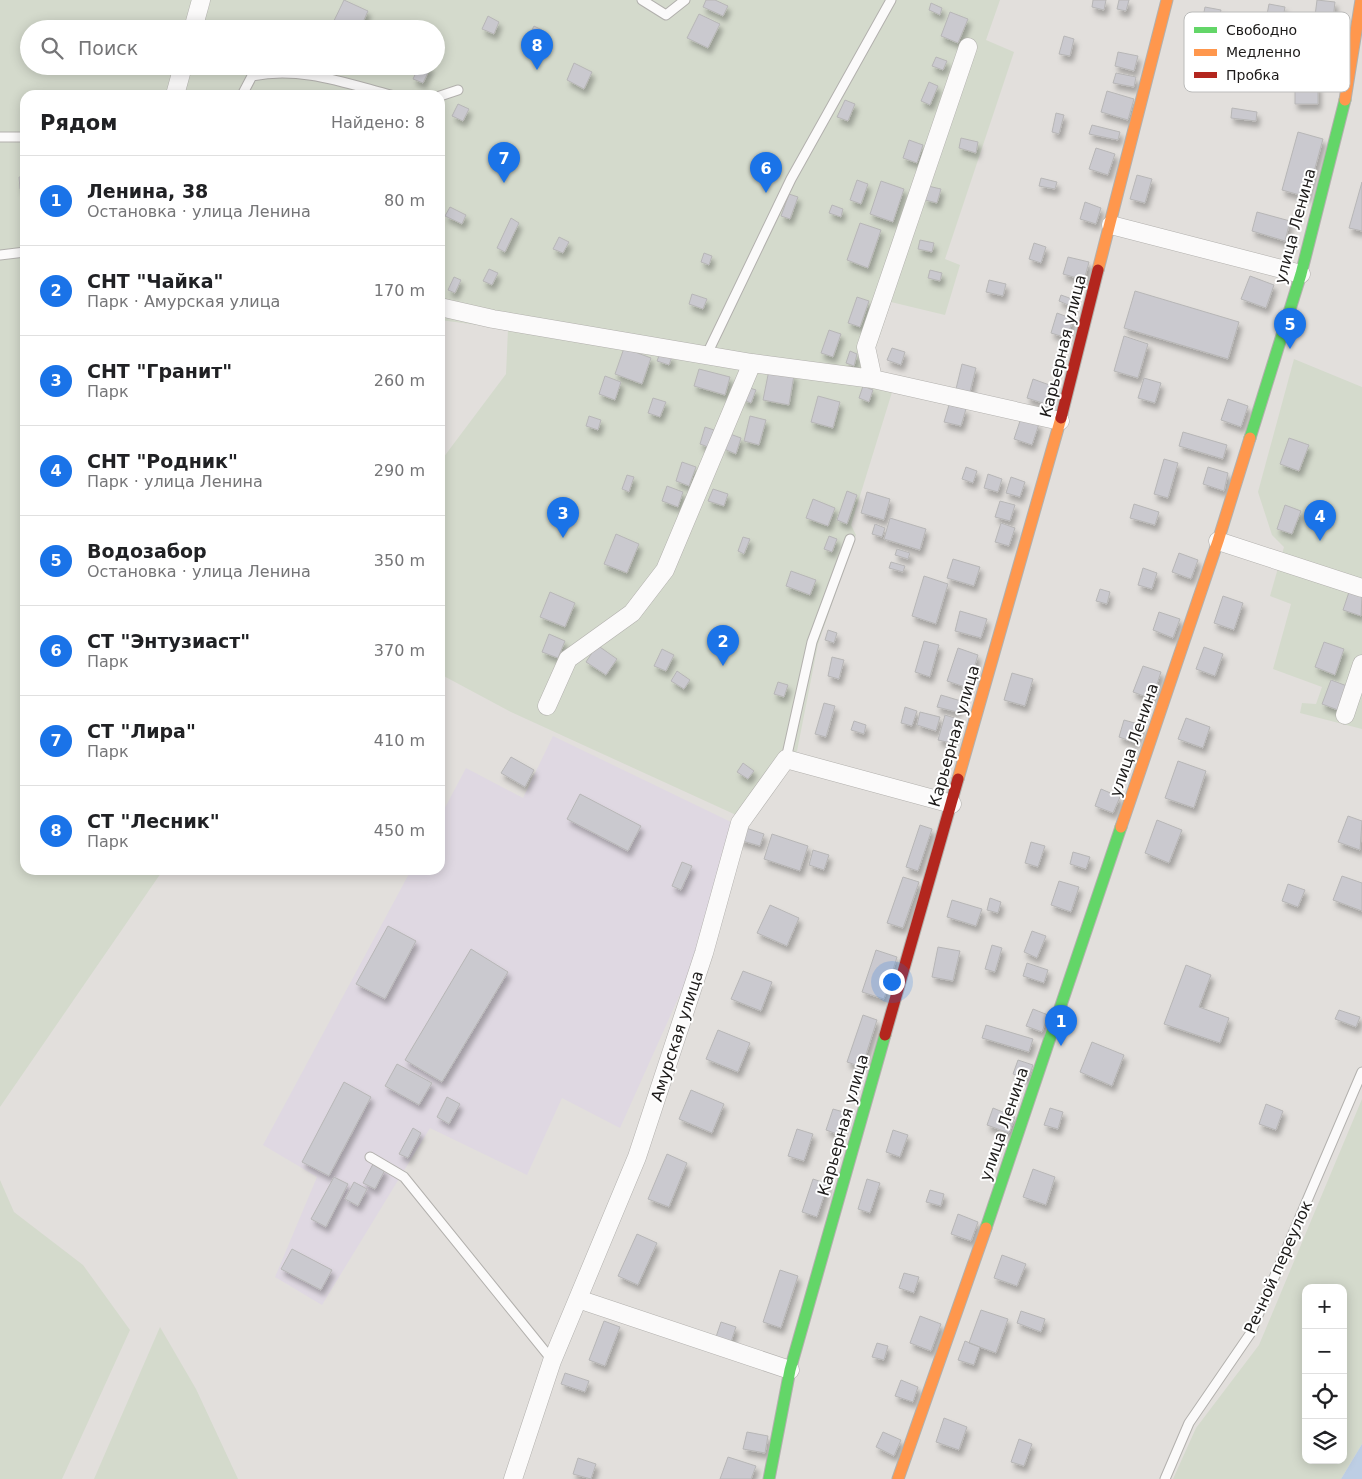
<!DOCTYPE html>
<html lang="ru">
<head>
<meta charset="utf-8">
<style>
  body { margin:0; font-family:"DejaVu Sans",sans-serif; background:#f6f6f6; color:#202124 }
  .controls { position:absolute; right:15px; bottom:15px; display:grid; overflow:hidden; border-radius:10px; box-shadow:0 2px 12px #0003 }
  .controls button { width:45px; height:45px; display:grid; place-items:center; padding:0; border:0; border-bottom:1px solid #e0e0e0; background:#fff; color:#202124; font:25px sans-serif }
  .you { position:absolute; left:891px; top:981px; width:18px; height:18px; margin:-12px; border:4px solid #fff; border-radius:50%; background:#1a73e8; box-shadow:0 0 0 8px #1a73e833 }
  .badge { display:grid; place-items:center; width:32px; height:32px; border-radius:50%; background:#1a73e8; color:#fff; font-size:16px; font-weight:700 }
  .pin { position:absolute; translate:-50% -41px; filter:drop-shadow(0 1px 2px #0008) }
  .pin::after { content:''; position:absolute; top:26px; width:18px; height:15px; background:inherit; clip-path:polygon(0 0,100% 0,50% 100%) }
  .list { margin:0; padding:0; list-style:none }
  h2 { display:flex; justify-content:space-between; align-items:center; height:65px; margin:0; padding:0 20px; font-size:21px }
  h2 small { font-size:16px; font-weight:400; color:#757577 }
  .list li { display:grid; grid-template-columns:32px 1fr auto; gap:15px; align-items:center; box-sizing:border-box; height:90px; padding:0 20px; border-top:1px solid #e0e0e0 }
  .list b { display:block; font-size:19px; white-space:nowrap }
  .list p { margin:0; font-size:16px; white-space:nowrap; color:#757577 }
  .list em { font-size:16px; font-style:normal; color:#757577 }
  .icon { flex:none; width:28px; height:28px; fill:none; stroke:currentColor; stroke-width:2; stroke-linecap:round; stroke-linejoin:round }
  .map { position:relative; flex:none; width:1362px; height:1479px; overflow:hidden }
  .search { position:absolute; background:#fff; box-shadow:0 2px 12px #0003; left:20px; top:20px; width:425px; height:55px; display:flex; align-items:center; gap:12px; box-sizing:border-box; padding:0 18px; border-radius:28px; color:#757577; font-size:19px }
  .panel { position:absolute; background:#fff; box-shadow:0 2px 12px #0003; left:20px; top:90px; width:425px; height:785px; border-radius:15px }
  .map>svg:first-child { display:block }
  .industrial { fill:#dfd8e2 }
  .green { fill:#d4dacc; fill-rule:evenodd }
  .water { fill:#bdcee4 }
  .building { fill:#cac9cf; stroke:#b7b6b6; filter:url(#shadow) }
  .lines { fill:none; stroke-linecap:round; stroke-linejoin:round }
  .lane-casing { stroke:#b2b0ad; stroke-width:11 }
  .street-casing { stroke:#b2b0ad; stroke-width:19 }
  .fast-casing { stroke:#b2b0ad; stroke-width:13 }
  .slow-casing { stroke:#b2b0ad; stroke-width:13 }
  .jam-casing { stroke:#b2b0ad; stroke-width:13 }
  .lane { stroke:#fbfafa; stroke-width:9 }
  .street { stroke:#fbfafa; stroke-width:18 }
  .fast { stroke:#63d668; stroke-width:11 }
  .slow { stroke:#ff974d; stroke-width:11 }
  .jam { stroke:#b3261e; stroke-width:11 }
  .labels { text-anchor:middle; dominant-baseline:central; stroke-width:4; stroke-linejoin:round; paint-order:stroke }
  .street-label { font-size:16px; fill:#1d1b1a; stroke:#fff }
  .key { fill:#fff; stroke:#bbbbba; stroke-width:1 }
  .key-label { font-size:14px; fill:#1d1b1a }
</style>
</head>
<body>
<div class="map">
<svg width="1362" height="1479" viewBox="0 0 1362 1479">
  <defs>
    <filter id="shadow"><feDropShadow dx="3" dy="5.5" stdDeviation="2.5" flood-color="#0004"/></filter>
  </defs>
  <rect width="100%" height="100%" fill="#e2dfdc"/>
  <!-- industrial -->
  <path class="industrial" d="M553 736 733 823 694 963 620 1128 562 1098 527 1175 430 1128 322 1305 275 1277 317 1177 263 1145 411 870H440V817L466 768 523 798Z"/>
  <!-- green -->
  <path class="green" d="M0 0H1000L986 40 1014 52 945 259 960 265 945 315 891 302 875 350 870 385 893 389 851 525 856 535 818 644 797 751 747 820 511 712 440 674V462L506 374 508 329 440 320V95H25V870H163L0 1107ZM29 29H436V66H29Z
    M1294 359 1362 387V729L1300 713 1302 703 1316 704 1322 687 1273 669 1291 604 1270 596 1284 547 1272 535 1258 492Z
    M1362 1099V1444L1341 1479H1173L1196 1428 1259 1345ZM1306 1288H1343V1460H1306Z
    M0 1180 14 1212 83 1265 130 1330 62 1479H0Z
    M160 1327 196 1389 238 1479H94Z"/>
  <!-- water -->
  <path class="water" d="M1362 1444V1479H1341Z"/>
  <!-- building -->
  <path class="building" d="M344 0 368 11 360 29H330Z
    M706 0H715L728 6 723 16 703 7Z
    M1093 0H1106L1104 10 1092 7Z
    M1119 0H1129L1126 11 1117 9Z
    M1317 0 1335 2 1333 19 1315 16Z
    M931 3 942 8 940 15 929 10Z
    M1269 4 1285 7 1281 29 1265 25Z
    M1205 7 1221 10 1218 25 1202 22Z
    M950 12 968 19 958 43 941 36Z
    M699 14 720 24 708 48 687 38Z
    M488 16 499 22 494 34 482 29Z
    M204 23 220 28V29H202Z
    M534 26 542 30 536 41 528 38Z
    M1064 36 1074 39 1070 56 1059 54Z
    M1118 52 1138 56 1134 71 1115 66Z
    M936 57 947 61 943 70 932 66Z
    M574 63 592 72 584 89 567 80Z
    M419 66H431L423 83 413 79Z
    M1116 73 1136 77 1134 87 1113 83Z
    M929 82 938 86 930 105 921 101Z
    M1295 85H1318V104H1295Z
    M1107 91 1134 99 1128 120 1101 112Z
    M845 100 855 104 848 121 837 117Z
    M458 104 469 109 463 121 452 116Z
    M1232 108 1257 112 1256 121 1231 118Z
    M1056 113 1064 115 1059 134 1052 132Z
    M1092 125 1120 132 1118 140 1089 134Z
    M1298 132 1323 139 1307 197 1282 190Z
    M961 138 978 142 976 153 959 148Z
    M909 140 923 145 917 163 903 158Z
    M1096 148 1115 154 1108 175 1089 169Z
    M1137 175 1152 179 1145 203 1130 199Z
    M19 177H25V188L20 189Z
    M1041 178 1057 182 1055 189 1039 186Z
    M857 180 868 184 861 204 850 200Z
    M881 181 904 189 893 222 870 214Z
    M1362 182V231L1349 228Z
    M928 186 941 189 937 203 925 200Z
    M789 194 798 197 790 219 781 216Z
    M1085 202 1101 208 1096 224 1080 219Z
    M832 205 843 209 841 217 829 213Z
    M450 207 466 215 462 224 445 216Z
    M1257 212 1290 221 1285 241 1252 231Z
    M511 218 519 223 505 252 497 248Z
    M860 223 881 230 868 268 847 260Z
    M559 237 569 242 563 253 553 249Z
    M920 240 934 243 932 252 918 249Z
    M1034 243 1046 247 1041 263 1029 259Z
    M704 253 712 256 709 265 701 262Z
    M1068 257 1089 262 1084 280 1063 274Z
    M489 269 498 273 492 285 483 281Z
    M930 270 942 273 940 281 928 278Z
    M1250 276 1274 285 1266 308 1241 299Z
    M454 277 461 280 455 293 448 290Z
    M989 280 1006 284 1003 296 986 292Z
    M1135 291 1239 322 1228 359 1124 328Z
    M692 294 707 299 703 309 689 304Z
    M1061 295 1075 300 1073 307 1059 301Z
    M857 297 869 301 860 327 848 323Z
    M1057 313 1073 319 1067 338 1051 333Z
    M829 330 841 334 833 357 821 353Z
    M1124 336 1148 344 1138 378 1114 371Z
    M624 348 651 358 642 384 615 374Z
    M892 348 905 352 901 365 887 360Z
    M850 351 857 354 854 366 846 363Z
    M660 353 672 357 669 365 657 361Z
    M962 364 976 368 970 392 956 389Z
    M699 369 730 377 725 395 694 386Z
    M769 370 794 375 789 405 763 400Z
    M605 376 621 382 615 400 599 394Z
    M1144 378 1161 383 1155 403 1138 398Z
    M1033 379 1055 387 1049 405 1027 398Z
    M863 386 873 390 869 402 859 398Z
    M747 387 756 390 751 403 743 400Z
    M818 396 840 402 833 428 811 422Z
    M653 398 666 402 660 417 648 413Z
    M1228 399 1248 406 1241 427 1221 420Z
    M949 405 966 409 961 426 944 422Z
    M589 416 601 420 598 430 586 426Z
    M750 416 766 420 759 445 744 441Z
    M1021 418 1039 424 1032 445 1014 439Z
    M705 427 714 430 708 447 700 444Z
    M1183 432 1227 445 1223 459 1179 446Z
    M730 434 741 438 736 454 724 449Z
    M1289 438 1309 445 1299 471 1280 464Z
    M1164 459 1178 463 1168 498 1154 494Z
    M682 462 696 467 689 486 676 481Z
    M966 467 977 471 973 483 962 479Z
    M1208 467 1228 473 1224 491 1203 484Z
    M988 474 1002 479 998 492 984 488Z
    M627 475 634 477 629 492 622 489Z
    M1011 477 1025 482 1020 497 1006 493Z
    M667 486 683 492 678 507 662 501Z
    M713 489 728 494 724 506 708 501Z
    M847 491 857 495 847 524 837 520Z
    M867 492 890 499 884 520 861 513Z
    M813 499 835 508 828 526 806 518Z
    M1000 501 1015 505 1010 521 995 517Z
    M1134 504 1159 512 1155 525 1130 518Z
    M1285 505 1301 511 1292 534 1277 529Z
    M890 518 926 529 920 550 884 539Z
    M1001 523 1015 528 1009 546 995 542Z
    M875 524 885 528 882 537 872 534Z
    M616 534 639 544 627 573 604 564Z
    M829 536 837 539 832 552 824 549Z
    M743 537 750 539 744 554 738 551Z
    M897 549 910 553 908 559 895 555Z
    M1179 553 1198 560 1191 579 1172 572Z
    M953 559 980 567 974 586 947 578Z
    M891 562 905 566 903 572 889 568Z
    M1143 568 1157 573 1152 589 1138 585Z
    M791 571 816 580 810 595 786 586Z
    M924 576 948 584 936 624 912 616Z
    M1100 589 1110 592 1107 604 1096 601Z
    M550 592 575 603 565 627 540 617Z
    M1349 592 1362 597 1361 616 1343 610Z
    M1223 596 1243 603 1234 630 1214 623Z
    M960 611 987 619 981 638 955 631Z
    M1159 612 1180 619 1173 638 1153 630Z
    M828 630 837 633 834 643 825 640Z
    M549 634 565 641 558 658 542 652Z
    M924 641 939 645 930 677 915 672Z
    M1324 642 1344 649 1335 675 1315 667Z
    M597 645 617 659 606 675 586 662Z
    M1204 647 1223 654 1215 676 1196 669Z
    M958 648 978 655 968 688 947 681Z
    M662 649 674 655 666 671 654 666Z
    M832 657 844 660 839 679 828 676Z
    M1143 666 1161 672 1152 699 1133 692Z
    M677 671 690 680 684 689 671 681Z
    M1012 673 1033 679 1025 706 1004 700Z
    M1331 680 1347 686 1338 710 1322 704Z
    M778 682 788 685 784 697 774 694Z
    M941 695 961 701 957 712 937 707Z
    M824 703 835 706 826 737 815 734Z
    M905 707 917 711 912 726 901 723Z
    M920 712 940 717 936 731 917 725Z
    M945 715 958 719 951 743 938 740Z
    M1186 718 1210 727 1203 748 1178 739Z
    M1124 720 1142 725 1136 743 1119 737Z
    M854 721 866 725 864 734 851 730Z
    M511 757 534 770 525 787 501 773Z
    M1178 761 1206 771 1194 808 1165 798Z
    M743 763 754 771 748 779 737 772Z
    M1101 789 1120 797 1113 813 1095 806Z
    M580 794 641 826 628 851 567 819Z
    M1348 816 1362 821 1360 850 1338 842Z
    M1157 820 1182 830 1169 863 1145 853Z
    M920 825 932 829 918 871 906 867Z
    M743 827 764 834 760 846 739 840Z
    M772 834 808 846 800 871 764 859Z
    M1031 842 1045 846 1038 867 1025 863Z
    M813 850 829 855 824 870 809 865Z
    M1073 852 1090 857 1086 869 1070 864Z
    M682 862 692 866 681 890 672 886Z
    M1342 876 1362 883V911L1333 900Z
    M903 877 919 882 903 928 887 923Z
    M1059 881 1079 887 1071 912 1051 905Z
    M1288 884 1305 890 1298 907 1282 901Z
    M990 898 1001 902 998 913 987 910Z
    M952 900 982 909 976 926 947 917Z
    M770 905 799 918 787 946 757 933Z
    M388 926 416 941 385 999 356 984Z
    M1032 931 1046 936 1037 958 1024 952Z
    M992 945 1002 948 995 972 985 969Z
    M938 947 960 951 953 981 932 977Z
    M471 949 508 972 442 1082 405 1060Z
    M876 950 897 957 884 999 862 992Z
    M1027 963 1048 970 1044 983 1023 976Z
    M1186 965 1211 975 1199 1007 1229 1018 1220 1043 1164 1024Z
    M743 971 772 982 761 1011 731 999Z
    M1033 1009 1048 1015 1042 1032 1026 1026Z
    M1339 1010 1360 1017 1356 1027 1335 1019Z
    M863 1015 877 1020 862 1067 847 1062Z
    M986 1025 1033 1039 1029 1052 982 1038Z
    M718 1030 750 1043 738 1072 706 1059Z
    M1092 1042 1124 1055 1112 1086 1080 1072Z
    M1018 1060 1033 1065 1028 1079 1013 1074Z
    M397 1064 432 1083 419 1105 385 1086Z
    M344 1082 371 1097 329 1176 302 1162Z
    M691 1090 724 1104 712 1133 679 1119Z
    M447 1097 460 1104 449 1124 437 1117Z
    M1266 1104 1283 1111 1276 1130 1259 1124Z
    M993 1108 1015 1117 1009 1133 987 1125Z
    M1050 1108 1063 1112 1058 1129 1044 1125Z
    M833 1109 847 1113 840 1135 826 1130Z
    M413 1128 421 1133 408 1158 399 1154Z
    M797 1129 813 1134 804 1161 788 1156Z
    M893 1130 908 1135 900 1157 886 1152Z
    M667 1154 687 1163 669 1207 648 1199Z
    M373 1164 385 1170 375 1189 363 1183Z
    M1033 1169 1055 1177 1046 1205 1023 1197Z
    M334 1177 348 1184 326 1227 311 1219Z
    M813 1179 828 1184 817 1217 802 1212Z
    M867 1179 880 1183 870 1213 858 1209Z
    M354 1182 367 1189 358 1206 345 1199Z
    M930 1190 944 1194 941 1206 926 1202Z
    M958 1214 978 1222 971 1241 951 1234Z
    M637 1234 657 1243 638 1285 618 1276Z
    M292 1249 332 1270 321 1290 281 1269Z
    M1002 1255 1026 1264 1017 1286 994 1278Z
    M780 1270 798 1276 781 1328 763 1322Z
    M904 1273 919 1277 914 1293 899 1288Z
    M981 1310 1008 1319 996 1353 969 1343Z
    M1021 1311 1045 1319 1041 1332 1017 1323Z
    M920 1316 941 1324 931 1351 910 1343Z
    M604 1321 620 1327 605 1366 589 1360Z
    M721 1322 736 1327 731 1342 716 1337Z
    M965 1341 980 1347 974 1365 958 1360Z
    M877 1343 888 1346 884 1360 872 1357Z
    M565 1373 589 1381 585 1392 561 1384Z
    M901 1380 918 1387 913 1402 895 1396Z
    M944 1418 967 1427 959 1450 936 1442Z
    M747 1432 768 1436 765 1453 743 1449Z
    M883 1432 901 1440 894 1456 876 1447Z
    M1019 1439 1032 1444 1024 1466 1011 1462Z
    M728 1457 756 1466 751 1479H720Z
    M578 1458 596 1464 591 1479 573 1474Z"/>
  <g class="lines">
    <!-- lane casing -->
    <g class="lane-casing">
      <path id="lane" d="M642 0 666 15 685 0
        M242 95 252 76C300 66 345 83 391 95
        M440 96 458 90
        M0 137H25
        M0 255 25 252
        M707 354 791 179 891 0
        M786 759 812 642 850 539
        M370 1157 404 1177 552 1360
        M1165 1479 1189 1423 1250 1334 1362 1072"/>
    </g>
    <!-- street casing -->
    <g class="street-casing">
      <path id="street" d="M193 29 201 0
        M175 95 183 66
        M1111 225 1301 274
        M440 307 493 319 752 363 873 379 1060 421
        M873 379 866 347 968 47
        M1218 541 1362 588
        M547 706 568 659 632 613 665 570 752 363
        M1345 715 1362 664
        M578 1299 790 1370
        M513 1479 552 1361 637 1157 704 953 740 823 786 759 952 804"/>
    </g>
    <!-- fast casing -->
    <g class="fast-casing">
      <path id="fast" d="M1250 438 1301 274 1345 100
        M986 1228 1121 827
        M769 1479 790 1370 885 1035"/>
    </g>
    <!-- slow casing -->
    <g class="slow-casing">
      <path id="slow" d="M1345 100 1361 0
        M1098 270 1167 0
        M958 779 1061 418
        M1121 827 1218 541 1250 438
        M898 1479 986 1228"/>
    </g>
    <!-- jam casing -->
    <g class="jam-casing">
      <path id="jam" d="M1061 418 1098 270
        M885 1035 958 779"/>
    </g>
    <!-- lane -->
    <use href="#lane" class="lane"/>
    <!-- street -->
    <use href="#street" class="street"/>
    <!-- fast -->
    <use href="#fast" class="fast"/>
    <!-- slow -->
    <use href="#slow" class="slow"/>
    <!-- jam -->
    <use href="#jam" class="jam"/>
  </g>
  <g class="labels">
    <!-- street labels -->
    <g class="street-label">
      <text transform="translate(1295 226) rotate(-75)">улица Ленина</text>
      <text transform="translate(1063 346) rotate(-76)">Карьерная улица</text>
      <text transform="translate(954 736) rotate(-74)">Карьерная улица</text>
      <text transform="translate(1134 740) rotate(-71)">улица Ленина</text>
      <text transform="translate(677 1036) rotate(-72)">Амурская улица</text>
      <text transform="translate(1004 1124) rotate(-71)">улица Ленина</text>
      <text transform="translate(843 1125) rotate(-74)">Карьерная улица</text>
      <text transform="translate(1278 1267) rotate(-66)">Речной переулок</text>
    </g>
  </g>
  <!-- legend -->
  <rect x="1184" y="12" width="166" height="80" rx="8" class="key"/>
  <rect x="1194" y="27" width="23" height="6" fill="#63d668"/>
  <rect x="1194" y="49" width="23" height="7" fill="#ff974d"/>
  <rect x="1194" y="72" width="23" height="6" fill="#b3261e"/>
  <g class="key-label">
    <text x="1226" y="35">Свободно</text>
    <text x="1226" y="57">Медленно</text>
    <text x="1226" y="80">Пробка</text>
  </g>
</svg>
<div class="controls">
<button>+</button>
<button>−</button>
<button><svg class="icon" aria-label="locate" viewBox="0 0 24 24"><circle cx="12" cy="12" r="6"/><path d="M12 2v4M12 18v4M2 12h4M18 12h4"/></svg></button>
<button><svg class="icon" aria-label="layers" viewBox="0 0 24 24"><path d="M12 4l9 5-9 5-9-5zM3 14l9 5 9-5"/></svg></button>
</div>
<div class="you"></div>
<div class="pin badge" style="left:1061px;top:1046px">1</div>
<div class="pin badge" style="left:723px;top:666px">2</div>
<div class="pin badge" style="left:563px;top:538px">3</div>
<div class="pin badge" style="left:1320px;top:541px">4</div>
<div class="pin badge" style="left:1290px;top:349px">5</div>
<div class="pin badge" style="left:766px;top:193px">6</div>
<div class="pin badge" style="left:504px;top:183px">7</div>
<div class="pin badge" style="left:537px;top:70px">8</div>
<div class="search"><svg class="icon" aria-label="search" viewBox="0 0 24 24"><circle cx="10" cy="10" r="6"/><path d="M15 15l6 6"/></svg>Поиск</div>
<section class="panel">
<h2>Рядом<small>Найдено: 8</small></h2>
<ul class="list">
<li><span class="badge">1</span><div><b>Ленина, 38</b><p>Остановка · улица Ленина</p></div><em>80 m</em></li>
<li><span class="badge">2</span><div><b>СНТ &quot;Чайка&quot;</b><p>Парк · Амурская улица</p></div><em>170 m</em></li>
<li><span class="badge">3</span><div><b>СНТ &quot;Гранит&quot;</b><p>Парк</p></div><em>260 m</em></li>
<li><span class="badge">4</span><div><b>СНТ &quot;Родник&quot;</b><p>Парк · улица Ленина</p></div><em>290 m</em></li>
<li><span class="badge">5</span><div><b>Водозабор</b><p>Остановка · улица Ленина</p></div><em>350 m</em></li>
<li><span class="badge">6</span><div><b>СТ &quot;Энтузиаст&quot;</b><p>Парк</p></div><em>370 m</em></li>
<li><span class="badge">7</span><div><b>СТ &quot;Лира&quot;</b><p>Парк</p></div><em>410 m</em></li>
<li><span class="badge">8</span><div><b>СТ &quot;Лесник&quot;</b><p>Парк</p></div><em>450 m</em></li>
</ul>
</section>
</div>
</body>
</html>
